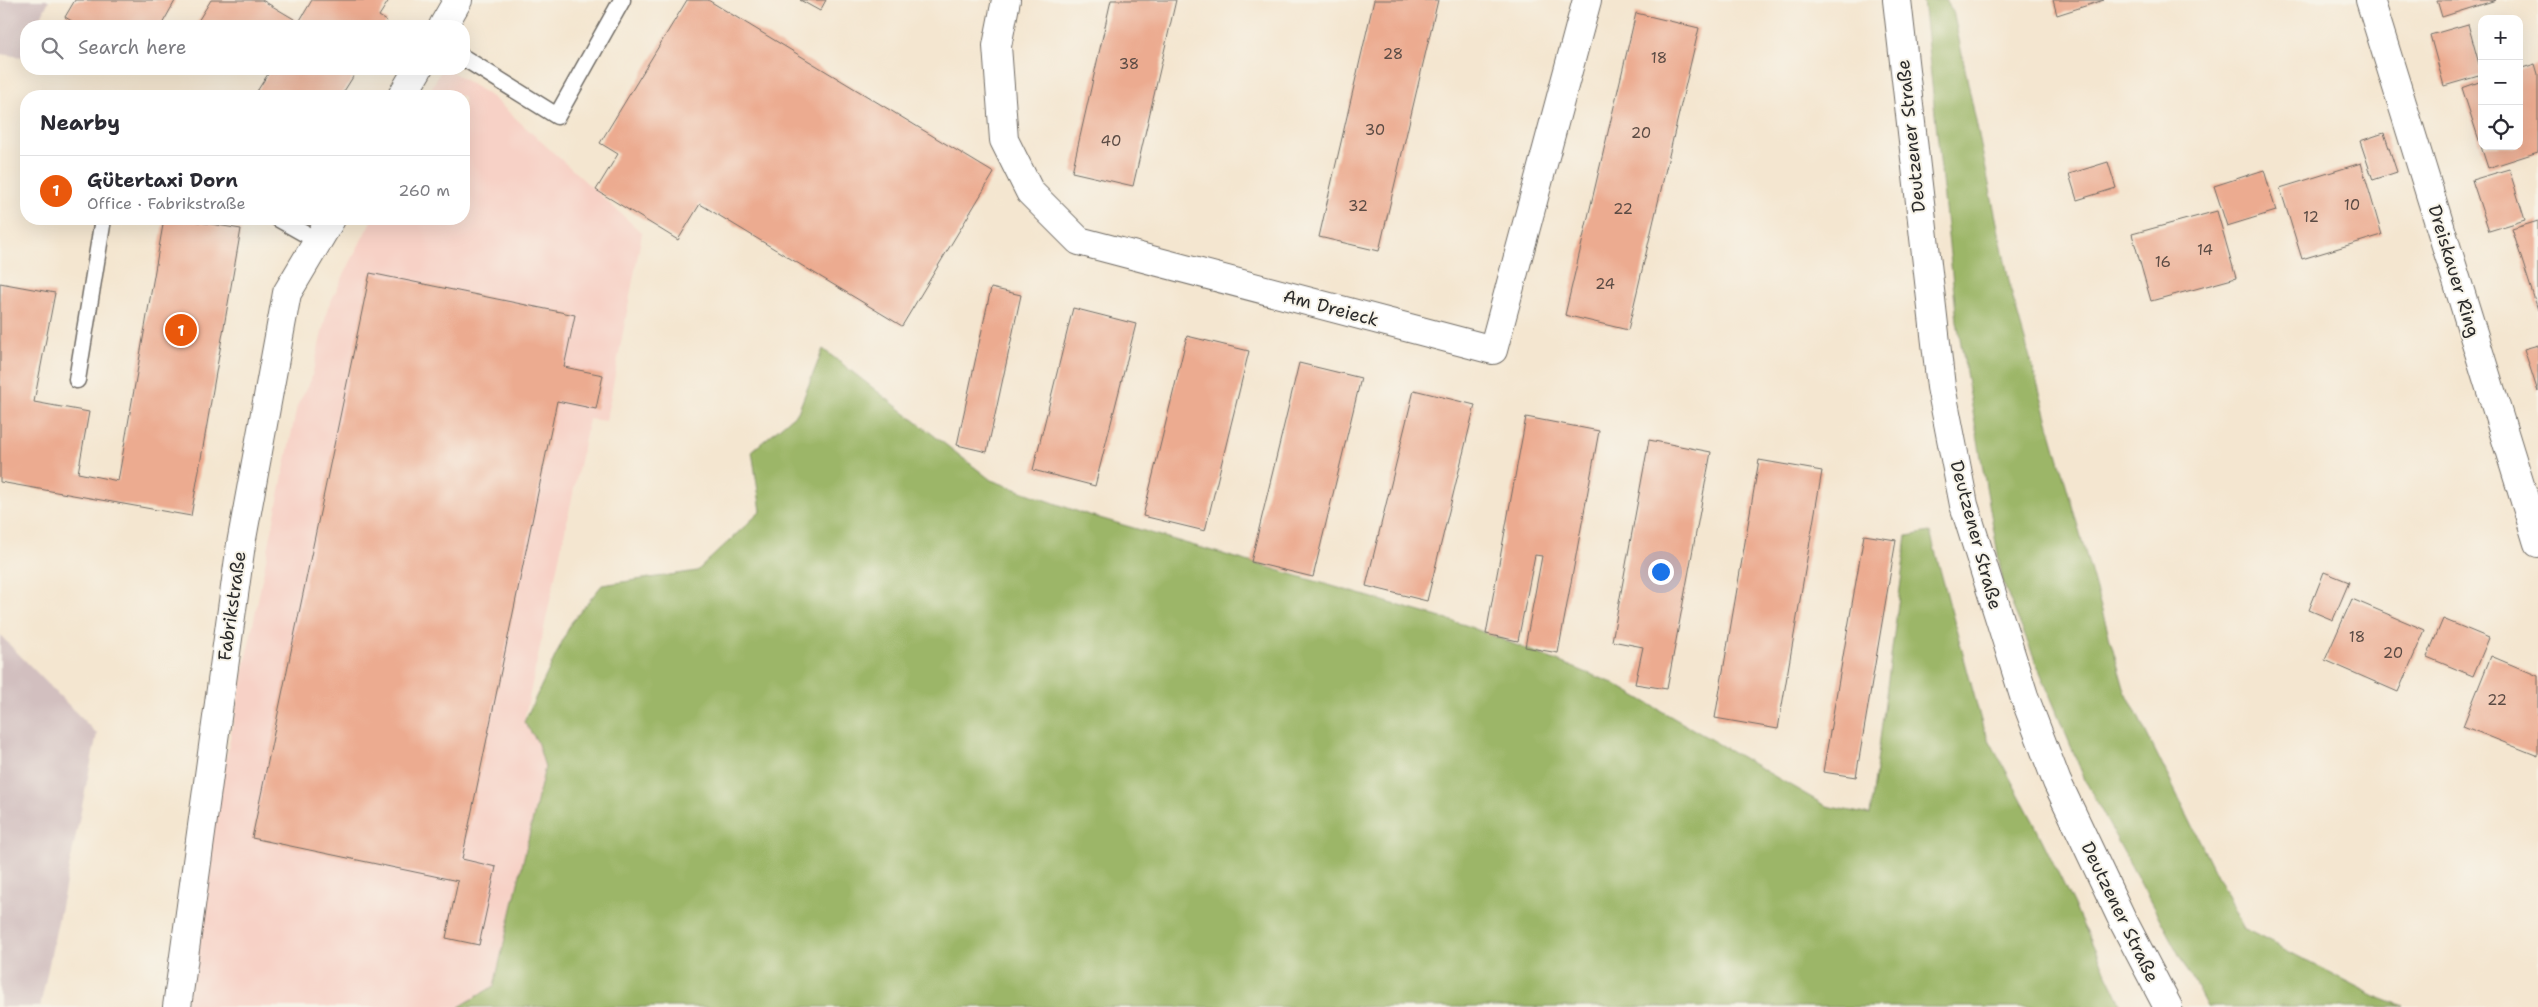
<!DOCTYPE html>
<html lang="en">
<head>
<meta charset="utf-8">
<style>
  body { margin:0; font-family:"Shantell Sans",sans-serif; background:#f7f7f7; color:#2b2b33 }
  .controls { position:absolute; right:15px; top:15px; display:grid; overflow:hidden; border-radius:10px; box-shadow:0 5px 20px #0002 }
  .controls button { width:45px; height:45px; display:grid; place-items:center; padding:0; border:0; border-bottom:1px solid #e1e1e2; background:#fff; color:#2b2b33; font:25px sans-serif }
  .you { position:absolute; left:1660px; top:571px; width:18px; height:18px; margin:-12px; border:4px solid #fff; border-radius:50%; background:#1a73e8; box-shadow:0 0 0 8px #1a73e833 }
  .badge { display:grid; place-items:center; width:32px; height:32px; border-radius:50%; background:#ea580c; color:#fff; font-size:16px; font-weight:700 }
  .pin { position:absolute; translate:-50% -50%; border:2px solid #fff; box-shadow:0 1px 5px #0006 }
  .list { margin:0; padding:0; list-style:none }
  h2 { display:flex; justify-content:space-between; align-items:center; height:65px; margin:0; padding:0 20px; font-size:21px }
  h2 small { font-size:16px; font-weight:400; color:#7c7c81 }
  .list li { display:grid; grid-template-columns:32px 1fr auto; gap:15px; align-items:center; box-sizing:border-box; height:70px; padding:0 20px; border-top:1px solid #e1e1e2 }
  .list b { display:block; font-size:19px; white-space:nowrap }
  .list p { margin:0; font-size:16px; white-space:nowrap; color:#7c7c81 }
  .list em { font-size:16px; font-style:normal; color:#7c7c81 }
  .icon { flex:none; width:28px; height:28px; fill:none; stroke:currentColor; stroke-width:2; stroke-linecap:round; stroke-linejoin:round }
  .map { position:relative; flex:none; width:2538px; height:1007px; overflow:hidden }
  .search { position:absolute; background:#fff; box-shadow:0 5px 20px #0002; left:20px; top:20px; width:450px; height:55px; display:flex; align-items:center; gap:12px; box-sizing:border-box; padding:0 18px; border-radius:20px; color:#7c7c81; font-size:19px }
  .panel { position:absolute; background:#fff; box-shadow:0 5px 20px #0002; left:20px; top:90px; width:450px; height:135px; border-radius:20px }
  .map>svg:first-child { display:block }
  .built { fill:#f7d1c6 }
  .industrial { fill:#d2bfbf }
  .forest { fill:#9cb668; stroke:#64704a }
  .building { fill:#ecab90 }
  .lines { fill:none; stroke-linecap:round; stroke-linejoin:round }
  .lane-casing { stroke:#716c65; stroke-width:19 }
  .street-casing { stroke:#716c65; stroke-width:30 }
  .secondary-casing { stroke:#716c65; stroke-width:30 }
  .lane { stroke:#fff; stroke-width:16 }
  .street { stroke:#fff; stroke-width:28 }
  .secondary { stroke:#fff; stroke-width:28 }
  .labels { text-anchor:middle; dominant-baseline:central; stroke-width:4; stroke-linejoin:round; paint-order:stroke }
  .number-label { font-size:15px; fill:#5b4b44 }
  .street-label { font-size:18px; fill:#2b2b2b; stroke:#f7f3e8 }
</style>
</head>
<body>
<div class="map">
<svg width="2538" height="1007" viewBox="0 0 2538 1007">
  <rect width="100%" height="100%" fill="#f7f3e8"/>
  <filter id="ink" filterUnits="userSpaceOnUse"><feTurbulence type="fractalNoise" baseFrequency=".02" numOctaves="2"/><feDisplacementMap in="SourceGraphic" scale="10" xChannelSelector="R" yChannelSelector="G"/><feConvolveMatrix kernelMatrix="1 2 1 2 8 2 1 2 1" color-interpolation-filters="sRGB"/></filter>
  <filter id="wash" filterUnits="userSpaceOnUse"><feTurbulence type="fractalNoise" baseFrequency=".0096" numOctaves="4" result="noise"/><feDisplacementMap in="SourceGraphic" scale="20" xChannelSelector="R" yChannelSelector="G"/><feGaussianBlur stdDeviation="1.12" result="paint"/><feColorMatrix in="noise" values="0 0 0 0 0 0 0 0 0 0 0 0 0 0 0 0 0 1.4 0 .05"/><feComposite in="paint" operator="in"/></filter>
  <g filter="url(#wash)">
    <rect width="100%" height="100%" fill="#f4e6d0"/>
    <!-- built -->
    <path class="built" d="M442 69H447L492 97 642 233 606 421 589 419 524 721 537 741 545 767 494 987 459 1007H185L211 833 297 406 311 380 328 307 372 219H464V96H427Z"/>
    <!-- industrial -->
    <path class="industrial" d="M0 0H49L37 26H26V50L23 57 0 54Z
      M0 635 97 734 40 1007H0Z"/>
    <!-- forest -->
    <path class="forest" d="M1923 0H1945L1953 11 2012 295 2124 688 2243 928 2375 996 2404 1007H2207L2085 780 2003 583 1957 321Z
      M823 349 991 480 1079 512 1465 625 1613 683 1826 806 1870 815 1907 536 1930 532 1983 728 2033 821 2123 1007H459L494 986 545 767 537 741 524 722 571 623 602 585 697 571 761 511 752 451 798 412Z"/>
    <g id="blocks">
      <!-- building -->
      <path class="building" d="M75 0H173L175 1 161 26H80L65 17Z
        M211 0H262L299 22 312 0H389L379 16 387 21 384 26H195Z
        M687 0H708L994 173 902 326 700 204 678 240 596 190 618 154 600 143Z
        M800 0H826L820 11Z
        M1111 0H1176L1133 186 1072 172Z
        M1374 0H1438L1379 251 1319 237Z
        M2053 0H2104L2057 15Z
        M2437 0H2496L2442 17Z
        M1636 13 1699 28 1628 330 1565 315Z
        M2468 24 2482 75 2444 86 2430 35Z
        M2535 64 2538 74V152L2488 168 2462 88 2482 81V146H2519V69Z
        M259 69H358L341 96H254L268 74Z
        M2384 133 2397 172 2373 180 2360 141Z
        M2108 162 2116 188 2077 200 2069 174Z
        M2361 163 2382 235 2302 259 2280 188Z
        M2509 169 2525 220 2489 231 2472 180Z
        M2264 170 2276 211 2227 226 2214 186Z
        M2217 211 2236 278 2151 301 2132 234Z
        M164 219H181L241 229 191 516 0 482V283L55 293 34 402 89 412 78 473 118 481Z
        M2538 221V310L2512 229Z
        M370 273 575 315 564 367 603 375 596 409 557 401 462 859 496 867 479 945 446 938 458 881 252 838Z
        M991 288 1021 295 987 452 957 445Z
        M1073 308 1136 324 1095 486 1033 470Z
        M1187 336 1249 351 1205 531 1143 516Z
        M2538 345V392L2524 349Z
        M1299 363 1361 378 1313 577 1251 562Z
        M1414 390 1475 405 1427 601 1366 586Z
        M1526 417 1599 431 1558 653 1525 647 1542 556 1535 555 1518 641 1486 634Z
        M1649 440 1711 452 1667 689 1635 684 1643 647 1612 641Z
        M1759 460 1822 471 1778 729 1715 718Z
        M1864 535 1896 540 1856 777 1823 772Z
        M2324 572 2349 582 2333 620 2309 610Z
        M2352 599 2425 630 2398 692 2325 660Z
        M2443 619 2489 638 2473 676 2427 657Z
        M2491 656 2538 676V756L2463 726Z"/>
    </g>
  </g>
  <g filter="url(#ink)">
    <use href="#blocks" fill-opacity="0" stroke="#716c65" stroke-width="1"/>
    <g class="lines">
      <!-- lane casing -->
      <g class="lane-casing">
        <path id="lane" d="M464 58 557 116 622 0
          M279 219 318 241
          M77 380 103 219"/>
      </g>
      <!-- street casing -->
      <g class="street-casing">
        <path id="street" d="M1006 0 997 46 1004 140 1030 192 1079 241 1493 350 1587 0
          M2370 0 2538 543
          M443 26 458 0
          M402 96 418 69
          M177 1007 241 544 287 293 331 219"/>
      </g>
      <!-- secondary casing -->
      <g class="secondary-casing">
        <path id="secondary" d="M1897 0 1941 387 1964 505 2024 696 2057 782 2122 919 2168 1007"/>
      </g>
      <!-- lane -->
      <use href="#lane" class="lane"/>
      <!-- street -->
      <use href="#street" class="street"/>
      <!-- secondary -->
      <use href="#secondary" class="secondary"/>
    </g>
  </g>
  <g class="labels">
    <!-- number labels -->
    <g class="number-label">
      <text x="1393" y="54">28</text>
      <text x="1659" y="58">18</text>
      <text x="1129" y="64">38</text>
      <text x="1375" y="130">30</text>
      <text x="1641" y="133">20</text>
      <text x="1111" y="141">40</text>
      <text x="2352" y="205">10</text>
      <text x="1358" y="206">32</text>
      <text x="1623" y="209">22</text>
      <text x="2311" y="217">12</text>
      <text x="2205" y="250">14</text>
      <text x="2163" y="262">16</text>
      <text x="1605" y="284">24</text>
      <text x="2357" y="637">18</text>
      <text x="2393" y="653">20</text>
      <text x="2497" y="700">22</text>
    </g>
    <!-- street labels -->
    <g class="street-label">
      <text transform="translate(1911 136) rotate(-96)">Deutzener Straße</text>
      <text transform="translate(2454 271) rotate(73)">Dreiskauer Ring</text>
      <text transform="translate(1331 308) rotate(15)">Am Dreieck</text>
      <text transform="translate(1976 535) rotate(75)">Deutzener Straße</text>
      <text transform="translate(232 606) rotate(-82)">Fabrikstraße</text>
      <text transform="translate(2120 912) rotate(64)">Deutzener Straße</text>
    </g>
  </g>
</svg>
<div class="controls">
<button>+</button>
<button>−</button>
<button><svg class="icon" aria-label="locate" viewBox="0 0 24 24"><circle cx="12" cy="12" r="6"/><path d="M12 2v4M12 18v4M2 12h4M18 12h4"/></svg></button>
</div>
<div class="you"></div>
<div class="pin badge" style="left:181px;top:330px">1</div>
<div class="search"><svg class="icon" aria-label="search" viewBox="0 0 24 24"><circle cx="10" cy="10" r="6"/><path d="M15 15l6 6"/></svg>Search here</div>
<section class="panel">
<h2>Nearby<small></small></h2>
<ul class="list">
<li><span class="badge">1</span><div><b>Gütertaxi Dorn</b><p>Office · Fabrikstraße</p></div><em>260 m</em></li>
</ul>
</section>
</div>
</body>
</html>
